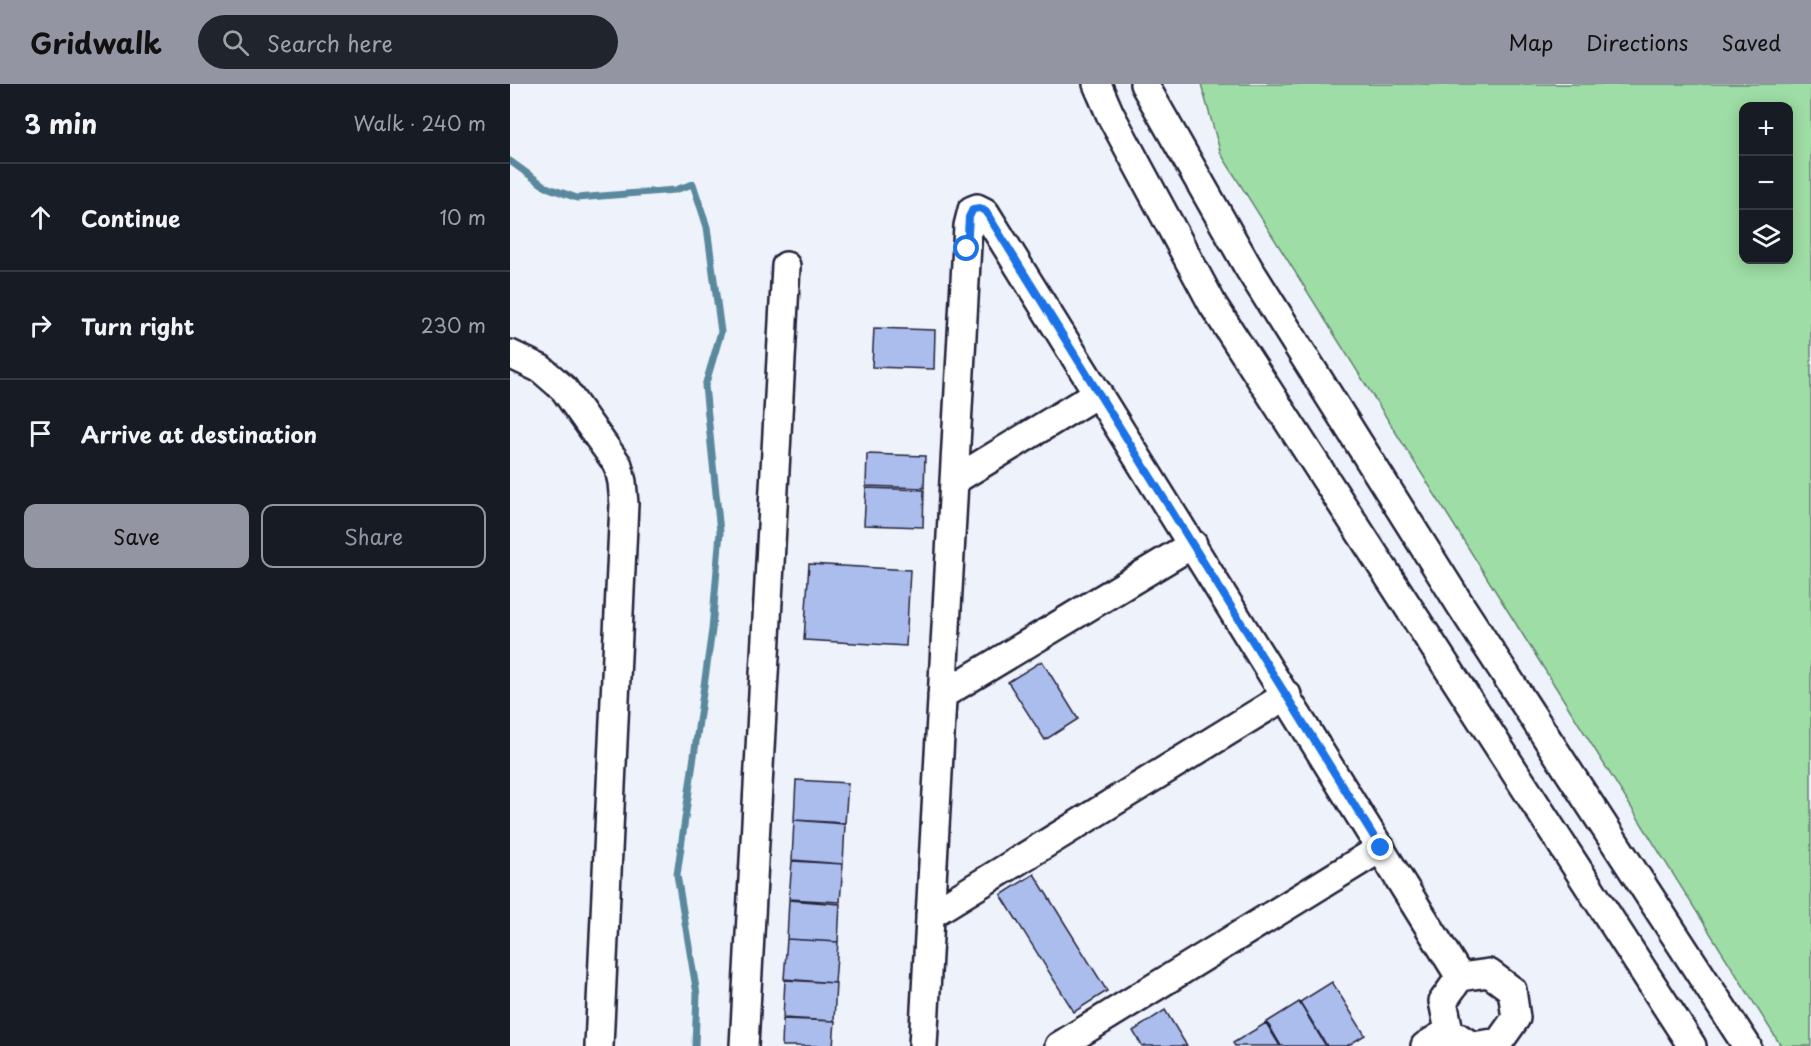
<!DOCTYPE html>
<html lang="en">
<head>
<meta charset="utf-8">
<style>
  body { margin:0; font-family:"Playpen Sans",sans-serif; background:#20242c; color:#f1f3f6 }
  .controls { position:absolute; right:18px; top:18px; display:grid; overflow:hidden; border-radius:12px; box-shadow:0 3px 15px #0003 }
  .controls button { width:54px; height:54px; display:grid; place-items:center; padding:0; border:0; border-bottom:2px solid #363941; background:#171b24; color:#f1f3f6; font:30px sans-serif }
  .stop { position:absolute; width:18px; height:18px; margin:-14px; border:4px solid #1a73e8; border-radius:50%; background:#fff }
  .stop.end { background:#1a73e8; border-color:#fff; box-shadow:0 2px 6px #0008 }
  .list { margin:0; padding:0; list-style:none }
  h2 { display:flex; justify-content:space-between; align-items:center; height:78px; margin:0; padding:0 24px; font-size:26px }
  h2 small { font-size:20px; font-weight:400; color:#9ea1a6 }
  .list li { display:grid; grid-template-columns:39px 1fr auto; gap:18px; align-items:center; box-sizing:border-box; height:108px; padding:0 24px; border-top:2px solid #363941 }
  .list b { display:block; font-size:22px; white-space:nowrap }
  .list em { font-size:20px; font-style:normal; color:#9ea1a6 }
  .actions { display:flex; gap:12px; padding:18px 24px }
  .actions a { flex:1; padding:14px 0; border:2px solid #9495a2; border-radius:12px; text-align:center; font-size:21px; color:#9495a2 }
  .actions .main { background:#9495a2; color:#111 }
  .icon { flex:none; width:33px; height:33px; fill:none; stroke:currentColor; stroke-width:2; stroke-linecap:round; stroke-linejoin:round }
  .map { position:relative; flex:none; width:1301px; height:962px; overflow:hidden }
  header { display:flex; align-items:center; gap:36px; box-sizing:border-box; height:84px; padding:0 30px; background:#9495a2; color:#111 }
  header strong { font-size:28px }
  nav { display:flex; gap:33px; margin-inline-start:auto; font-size:21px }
  .search { width:420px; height:54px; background:#20242c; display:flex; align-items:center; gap:15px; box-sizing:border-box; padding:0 21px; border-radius:33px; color:#9ea1a6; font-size:22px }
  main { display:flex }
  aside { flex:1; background:#171b24 }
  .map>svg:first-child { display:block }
  .green { fill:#9edda5; stroke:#608070; stroke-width:1.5; fill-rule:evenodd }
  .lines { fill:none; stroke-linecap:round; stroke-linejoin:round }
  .stream { stroke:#5a889d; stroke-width:7 }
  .building { fill:#abbdec; stroke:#22223b; stroke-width:1.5 }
  .minor-casing { stroke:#22223b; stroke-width:32 }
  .minor { stroke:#fff; stroke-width:27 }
  .route { stroke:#1a73e8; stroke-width:8 }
</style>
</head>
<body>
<header>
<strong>Gridwalk</strong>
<div class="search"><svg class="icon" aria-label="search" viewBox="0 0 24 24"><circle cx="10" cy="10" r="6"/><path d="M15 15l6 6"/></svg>Search here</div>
<nav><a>Map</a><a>Directions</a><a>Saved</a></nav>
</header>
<main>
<aside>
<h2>3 min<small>Walk · 240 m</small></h2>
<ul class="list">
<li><svg class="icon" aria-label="ahead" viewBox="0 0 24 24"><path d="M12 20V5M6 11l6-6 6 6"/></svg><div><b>Continue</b></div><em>10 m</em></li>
<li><svg class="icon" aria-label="right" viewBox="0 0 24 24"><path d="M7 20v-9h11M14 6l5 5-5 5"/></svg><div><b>Turn right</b></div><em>230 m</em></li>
<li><svg class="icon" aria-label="arrive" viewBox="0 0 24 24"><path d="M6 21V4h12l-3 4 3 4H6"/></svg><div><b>Arrive at destination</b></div></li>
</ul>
<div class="actions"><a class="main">Save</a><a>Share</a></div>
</aside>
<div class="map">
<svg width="1301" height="962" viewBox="0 0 1301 962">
  <rect width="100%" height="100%" fill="#eef2fb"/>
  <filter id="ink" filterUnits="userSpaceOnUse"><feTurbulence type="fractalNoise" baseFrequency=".0167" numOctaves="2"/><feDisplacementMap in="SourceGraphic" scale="12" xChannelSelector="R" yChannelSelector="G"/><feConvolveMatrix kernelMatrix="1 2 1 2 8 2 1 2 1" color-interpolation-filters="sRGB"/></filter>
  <g filter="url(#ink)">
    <!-- green -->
    <path class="green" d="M691 0H1301V962H1271L711 70ZM1234 22H1278V176H1234Z"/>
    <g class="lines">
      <!-- stream -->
      <path class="stream" d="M0 77 36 103 67 114 165 106 183 100 197 143 211 248 195 302 210 448 202 546 167 791 187 910 185 962"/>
    </g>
    <!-- building -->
    <path class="building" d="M364 244 425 246 424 285 362 283Z
      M357 370 415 372 414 404 356 402Z
      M356 404 414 406 413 443 354 441Z
      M299 480 400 486 396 562 294 556Z
      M532 577 568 635 535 656 498 598Z
      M286 696 338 699 335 739 284 736Z
      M284 736 335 740 333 780 282 776Z
      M282 777 333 780 330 818 279 815Z
      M524 790 597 907 564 928 491 811Z
      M279 816 330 820 328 858 277 855Z
      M277 855 328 858 325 899 274 895Z
      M275 896 326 899 324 937 273 934Z
      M822 898 855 951 837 962H817L790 918Z
      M789 918 816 962H771L757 938Z
      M655 926 677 962H632L623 947Z
      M273 935 325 937 323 962H272Z
      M756 939 770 962H725L723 959Z"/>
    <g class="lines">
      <!-- minor casing -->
      <g class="minor-casing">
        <path id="minor" d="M587 0 600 30 703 221 1182 962
          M634 0 738 183 951 522 1237 962
          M0 270 31 285 54 305 108 381 112 398 114 420 89 962
          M445 396 588 309
          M432 611 683 460
          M420 831 777 611
          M979 889 1002 906 1006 934 989 958 962 962 939 947 933 917 950 893Z
          M234 962 276 182
          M413 962 458 142 462 126 467 124 475 128 950 893
          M549 962 871 764
          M915 962 939 947"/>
      </g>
      <!-- minor -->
      <use href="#minor" class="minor"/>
    </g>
  </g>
  <g class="lines" filter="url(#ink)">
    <!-- route -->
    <path class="route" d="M457 165 459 133 463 125 470 124 476 128 871 764"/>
  </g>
</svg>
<div class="controls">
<button>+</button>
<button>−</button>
<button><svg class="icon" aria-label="layers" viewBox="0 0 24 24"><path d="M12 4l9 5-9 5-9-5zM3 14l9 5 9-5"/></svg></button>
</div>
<div class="stop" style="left:457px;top:165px"></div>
<div class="stop end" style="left:871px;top:764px"></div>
</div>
</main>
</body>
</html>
